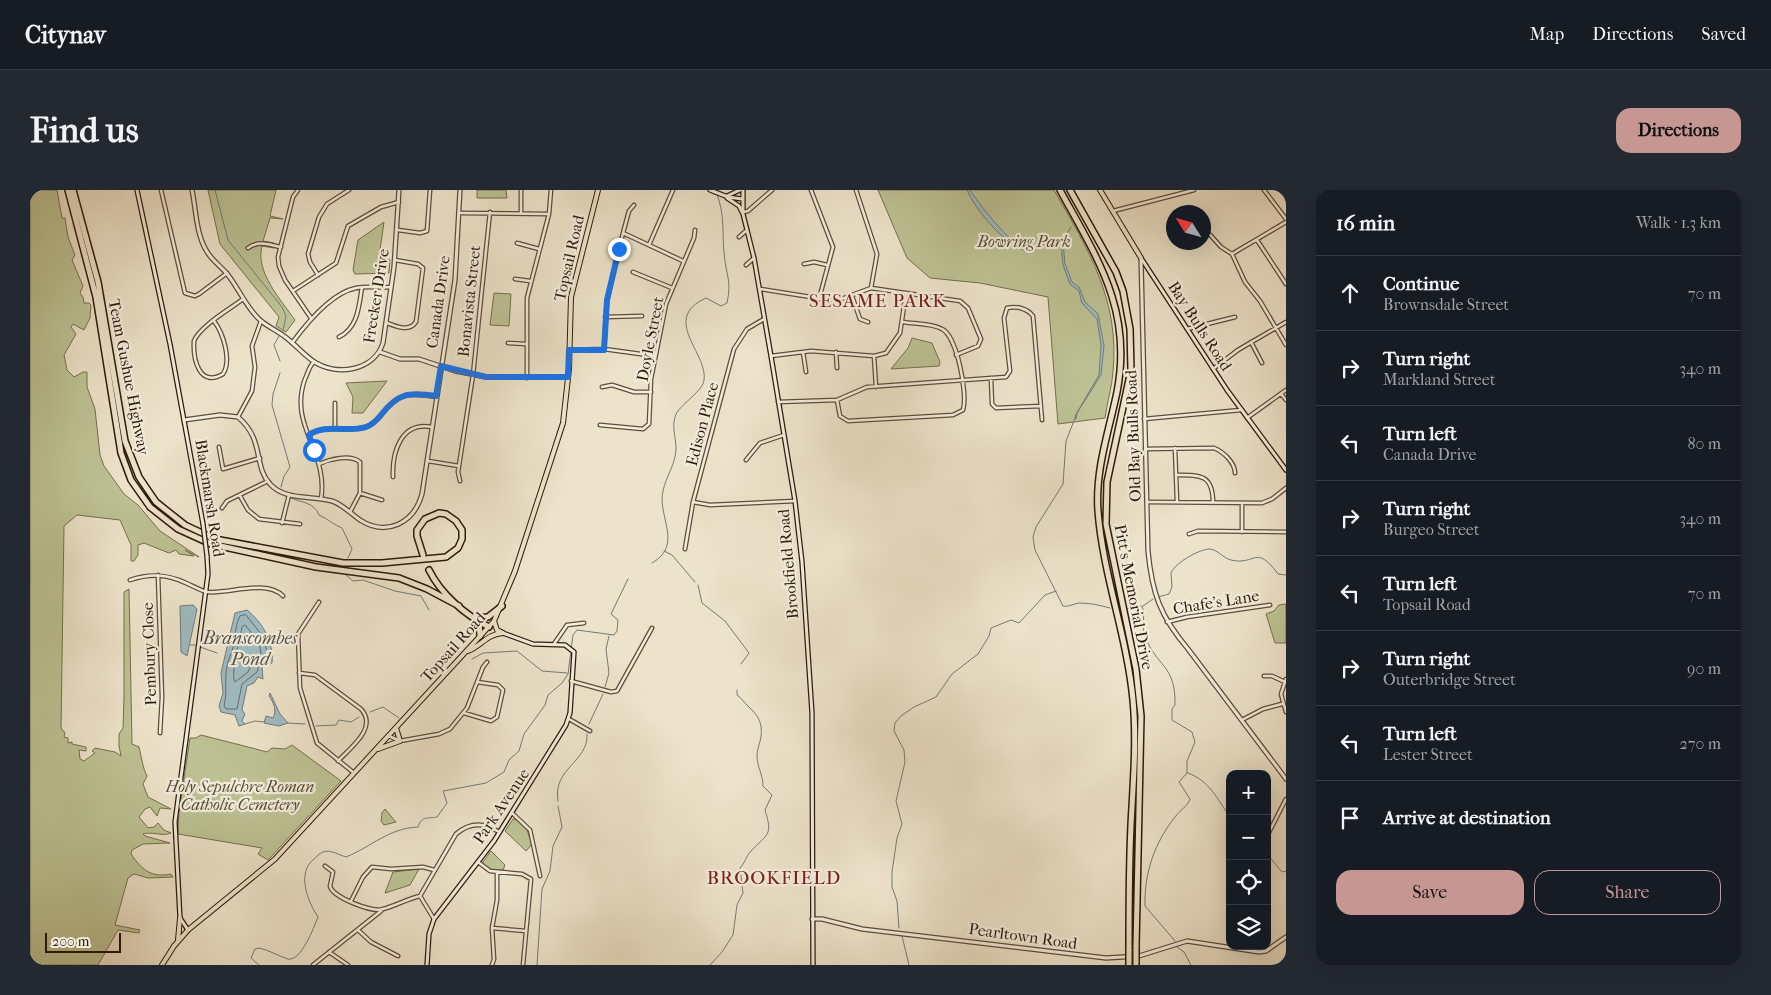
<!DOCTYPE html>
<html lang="en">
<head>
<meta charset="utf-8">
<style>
  body { margin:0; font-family:"IM FELL French Canon",serif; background:#242831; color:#f1f3f6 }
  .controls { position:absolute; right:15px; bottom:15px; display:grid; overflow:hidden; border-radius:10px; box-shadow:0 5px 20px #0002 }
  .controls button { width:45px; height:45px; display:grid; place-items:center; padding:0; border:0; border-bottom:1px solid #363941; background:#171b24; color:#f1f3f6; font:25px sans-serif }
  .compass { position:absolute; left:1136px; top:15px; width:45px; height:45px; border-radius:50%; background:#171b24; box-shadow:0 5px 20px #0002; rotate:307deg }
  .scale { position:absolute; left:15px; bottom:12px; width:76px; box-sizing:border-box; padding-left:5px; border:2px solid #2e1b09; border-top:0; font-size:14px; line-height:18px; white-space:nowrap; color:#2e1b09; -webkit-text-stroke:4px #f3eddd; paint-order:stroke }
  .stop { position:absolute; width:15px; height:15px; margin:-11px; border:4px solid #1a73e8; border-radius:50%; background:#fff }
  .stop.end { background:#1a73e8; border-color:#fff; box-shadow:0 1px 5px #0008 }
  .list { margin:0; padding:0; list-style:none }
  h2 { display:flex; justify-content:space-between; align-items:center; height:65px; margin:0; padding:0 20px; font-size:21px }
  h2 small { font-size:16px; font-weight:400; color:#9ea1a6 }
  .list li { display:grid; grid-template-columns:32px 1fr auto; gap:15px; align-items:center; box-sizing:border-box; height:75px; padding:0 20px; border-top:1px solid #363941 }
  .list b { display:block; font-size:19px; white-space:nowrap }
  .list p { margin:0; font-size:16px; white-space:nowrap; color:#9ea1a6 }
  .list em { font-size:16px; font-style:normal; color:#9ea1a6 }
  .actions { display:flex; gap:10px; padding:15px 20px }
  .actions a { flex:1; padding:11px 0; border:1px solid #c59692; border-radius:15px; text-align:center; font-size:18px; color:#c59692 }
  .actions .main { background:#c59692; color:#111 }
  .icon { flex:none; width:28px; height:28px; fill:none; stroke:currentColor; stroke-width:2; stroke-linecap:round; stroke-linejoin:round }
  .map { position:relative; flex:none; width:1256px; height:775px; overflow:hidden; border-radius:15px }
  header { display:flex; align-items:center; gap:30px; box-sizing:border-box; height:70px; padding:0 25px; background:#171b24; border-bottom:1px solid #363941 }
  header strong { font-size:24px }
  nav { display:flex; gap:28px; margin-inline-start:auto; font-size:18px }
  .intro { display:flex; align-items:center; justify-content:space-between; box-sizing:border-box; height:120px; padding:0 30px }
  h1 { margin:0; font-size:35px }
  .button { padding:12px 22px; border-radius:15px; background:#c59692; color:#111; font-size:18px; font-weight:700 }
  main { display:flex; gap:30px; padding:0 30px }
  aside { flex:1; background:#171b24; border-radius:15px; box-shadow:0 5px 20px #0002 }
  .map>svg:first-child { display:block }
  .green { fill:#bdc294; stroke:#766e4e }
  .water { fill:#9ebbc2; stroke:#717b78 }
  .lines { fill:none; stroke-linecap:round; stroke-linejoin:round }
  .shore { stroke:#666b66; stroke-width:1 }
  .stream { stroke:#717b78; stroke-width:1 }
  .minor-casing { stroke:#5e4d39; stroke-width:5 }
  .tertiary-casing { stroke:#5e4d39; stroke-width:5.5 }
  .secondary-casing { stroke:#2e1b09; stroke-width:5.5 }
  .primary-casing { stroke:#2e1b09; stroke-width:6 }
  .motorway-casing { stroke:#2e1b09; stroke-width:8 }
  .minor { stroke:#f3eddd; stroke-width:2.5 }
  .tertiary { stroke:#f3eddd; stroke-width:3 }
  .secondary { stroke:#f3eddd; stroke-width:3 }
  .primary { stroke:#ede3ca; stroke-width:4 }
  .motorway { stroke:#ede3ca; stroke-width:5 }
  .secondary-bridge-casing { stroke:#2e1b09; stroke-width:5.5; stroke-linecap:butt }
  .motorway-bridge-casing { stroke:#2e1b09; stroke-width:8; stroke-linecap:butt }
  .secondary-bridge { stroke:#f3eddd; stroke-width:3 }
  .motorway-bridge { stroke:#ede3ca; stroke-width:5 }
  .route { stroke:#1a73e8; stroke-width:6 }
  .labels { text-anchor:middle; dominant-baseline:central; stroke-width:4.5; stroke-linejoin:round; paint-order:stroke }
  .park-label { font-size:16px; font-style:italic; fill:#594d33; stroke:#f3eddd }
  .street-label { font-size:16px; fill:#2e1b09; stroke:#f3eddd }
  .water-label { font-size:18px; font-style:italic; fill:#55534a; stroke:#f3eddd }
  .quarter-label { font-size:19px; letter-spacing:1px; fill:#7a1f14; stroke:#f3eddd }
</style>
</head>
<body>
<header>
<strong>Citynav</strong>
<nav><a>Map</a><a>Directions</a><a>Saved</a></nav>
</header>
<div class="intro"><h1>Find us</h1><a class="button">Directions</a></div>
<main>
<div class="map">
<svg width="1256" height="775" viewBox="0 0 1256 775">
  <rect width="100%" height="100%" fill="#ede3ca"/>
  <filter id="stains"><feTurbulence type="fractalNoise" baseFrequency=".004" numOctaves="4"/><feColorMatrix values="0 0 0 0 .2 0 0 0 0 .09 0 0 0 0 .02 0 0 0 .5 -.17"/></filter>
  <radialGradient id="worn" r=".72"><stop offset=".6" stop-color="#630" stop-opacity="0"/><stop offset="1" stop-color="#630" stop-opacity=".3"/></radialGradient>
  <!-- green -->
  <path class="green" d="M0 0H27L32 28H35L38 47 45 65 42 70 53 96 50 103 53 107 54 113H59L61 115 60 128 54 140 43 134 41 137 46 144 34 165 37 180 44 187 53 182H57V197L65 219 70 265 74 276 94 304 108 315 130 341 169 367 155 360 164 366 149 364 146 360 139 363 114 353 108 355V365L104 371H101V355L90 330 47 325 34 336 31 538 35 543 34 547 38 548V553L42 552V554L56 557V561L49 560 50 569 54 571 65 563 62 561 65 558 85 562 91 566 89 556V544L93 538 94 507V402L99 399 102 554 109 557C111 565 113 579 117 586L113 594 118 607 141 619 130 618 127 626 120 617 115 619 109 627 118 638 124 637 128 633 134 640 141 643C133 647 122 641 113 644L115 646 140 653 113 654 102 660 101 664C112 680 121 688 141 684L143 687 118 688 104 684 98 688 85 735 110 740 109 743 88 740 68 775H0Z
    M178 0H246L240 26 253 29 240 28 233 51 244 53V58L232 56C225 82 251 110 265 130L256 142 246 136 249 127 190 54Z
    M447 0H476L477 8H447Z
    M848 0H1024C1058 59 1090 110 1083 182 1082 197 1077 213 1075 228L1028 234 1018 107 950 93 900 88 877 68Z
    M354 32 349 67 360 70 359 83 325 84 323 80 328 50Z
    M464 103 481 104 479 136 460 135Z
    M882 148 902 153 910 172 909 176 861 179 878 158Z
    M357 191 333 223H322L323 207 316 193Z
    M1256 414V453H1245L1236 424 1244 421 1249 415Z
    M171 545C194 551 215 556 237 562L242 558 255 559 262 555 311 591 238 670 228 664 232 658 148 644 149 622 160 548H166Z
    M355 619 366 632 354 635 351 631 352 623Z
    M483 629H487L496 637 502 654 496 661 475 641Z
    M461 661 475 675 473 680H461L453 675V672Z
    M389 679 380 695 355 703 363 682Z"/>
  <!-- water -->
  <path class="water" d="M937 0H940C947 11 982 58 996 57 1006 57 1022 49 1033 53L1035 74 1042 92 1049 97 1055 112 1068 124 1074 156 1071 185 1047 223 1046 229 1045 226 1069 185 1071 155 1067 129 1052 113 1049 101 1040 94 1033 75 1031 53 1012 55 1006 60 1005 58 997 61C975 55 946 21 937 0Z
    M163 415 167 419 157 466 151 462 150 416Z
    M217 420C233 433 244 452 242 473L232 477 233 489 228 487 224 493 217 496 212 520 215 524 212 531 215 534 209 536 205 525 191 522 189 516 193 503 191 483 205 423Z
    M240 503 250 524 258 533 249 536 234 533 236 526 243 528C247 520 244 513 239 506Z"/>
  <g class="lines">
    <!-- shore -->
    <path class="shore" d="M216 425 234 448 238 468 229 473 227 482 212 494 207 519H196L194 516C197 504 195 496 196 484 196 476 199 469 202 461 206 450 204 437 210 426Z
      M215 435 229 452 231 464 223 470 218 482 205 492C200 485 210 448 212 437Z"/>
    <!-- stream -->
    <path class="stream" d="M185 0 198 50 252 117 256 126 253 141
      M1032 52 1041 37
      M249 146 244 155 250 171
      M250 183 243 204 242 215 260 277 254 286 251 297
      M1045 228 1036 251 1033 294 1006 337 1003 347 1005 360 1033 416C1039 417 1043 414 1049 413 1060 413 1069 415 1080 418
      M261 308C272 313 284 312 289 325 298 329 304 335 312 338L322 359 318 368
      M634 361 642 365 665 392
      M622 373C654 355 627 326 633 301 636 286 646 274 646 258 646 247 641 236 646 224 652 213 673 201 674 190 678 163 630 129 676 108L691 116 697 113C702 90 696 86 694 63 692 39 695 27 687 4
      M316 385 323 391 333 390 365 401 391 406 399 420
      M668 395 672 413 695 431 719 463 711 474
      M1128 407 1139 404 1142 397 1141 383C1145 373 1169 359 1180 359 1188 360 1193 368 1201 370 1226 376 1225 353 1248 384L1256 385
      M1112 416C1116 425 1111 436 1115 446 1126 477 1146 474 1145 515L1142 519V530L1162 542 1165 552 1157 571V583
      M1113 416 1123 409
      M1096 419 1111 416
      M160 455H165
      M170 457 187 463
      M442 469 453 463 487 461 512 481 537 483
      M575 497 579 483 576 459 579 446
      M340 522 353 517 369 528
      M258 533 275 534
      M215 534 225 531 234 532
      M559 534 573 504
      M286 536 306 535 309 530 321 532 329 527
      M1158 583C1180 591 1187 609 1200 627
      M528 611C522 578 559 572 557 544
      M1237 664 1252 682 1256 681
      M869 738 867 711 862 697V682L867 648 872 634 866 611 875 572 874 560 864 541 865 533 871 526 884 517 906 507 922 484 948 464 959 446 961 438 981 430 989 433 1015 405 1026 401
      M872 746 879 775
      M1145 751 1115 716C1114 683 1125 652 1145 627 1150 620 1157 617 1160 609L1149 592 1157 583
      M1147 757 1154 762 1161 775
      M229 775 221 768 225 759 229 758C239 760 248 766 258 769 271 772 284 737 288 727 278 712 266 683 284 669 286 667 290 663 293 662 300 659 309 665 316 667 341 657 359 638 388 637 392 625 398 629 407 627L417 613 413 601 456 593 474 582 479 570 489 561 494 544 515 515 518 505 532 493 538 484 543 445 547 440 584 445 587 441 588 430 581 424 598 389
      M507 775 512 699 520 681 523 656 532 637 528 616
      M680 775 692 762 703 745 707 715 713 703 710 678C715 673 716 666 721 661 738 643 743 646 735 620L742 605 733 596C733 584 727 577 727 566 727 559 730 553 731 547 733 531 727 525 718 516 714 513 712 508 707 505V500"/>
    <!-- minor casing -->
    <g class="minor-casing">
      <path id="minor" d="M131 0 155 103 165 106 169 104 197 83
        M268 0 263 7 248 67 249 76 255 90 281 128
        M491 0V23
        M781 0 803 57 789 109
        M826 0 847 64 841 98
        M1234 0 1256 29
        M1162 18 1164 22
        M1083 21 1164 0
        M713 22 718 21 742 0
        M430 23 518 24
        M1256 32 1202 64 1215 92 1230 111 1256 155
        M1174 38 1191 57 1202 64
        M368 40 390 43 397 41 400 0
        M593 43 653 71
        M709 47 717 40
        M1227 50 1256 94
        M487 53 509 59
        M619 55 643 0
        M218 58C229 50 239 55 251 57
        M774 74 784 72 797 75
        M716 75 724 68
        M603 82 642 98
        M288 85 280 72 278 64 289 27 297 14 319 0
        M485 89 500 91
        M730 99 806 111 841 98 930 111 938 118 951 149 948 156 926 165
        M263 101 306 73 318 36 351 17 369 12
        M822 106 830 129 838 132
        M575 127 612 126
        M184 131C193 143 202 170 193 184 169 198 163 169 164 151 170 136 200 119 213 109
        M357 133C367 137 379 142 386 132L393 78 388 74 365 70
        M1157 139 1205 127
        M309 147C328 138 329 116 332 97
        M1221 152 1232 173
        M262 153C276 134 301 103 326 98 337 96 349 98 361 97
        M478 153 496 154
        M574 159 577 110 593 43 599 21 604 15
        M540 160 574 159 625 166
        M773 162 776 182
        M806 162 807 178
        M741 166 781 161 844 166 856 163 870 143 876 103
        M844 166 846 197
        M284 172C279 176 278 183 275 189 258 236 299 262 291 309
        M1183 179 1208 160 1256 132
        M497 188V108L519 24 521 0
        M961 188 962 214 966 218 1011 216
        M572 197 582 195 604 202H621
        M1251 204 1256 210
        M807 210 810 226 818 231 923 225 933 220C938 204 927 146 912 139 901 133 884 134 873 132
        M748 212 807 210 837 197 976 187 980 181 974 128 977 118C986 116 997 118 1003 126L1012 230
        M208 227 222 201 225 177 222 156 231 131
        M1217 228 1256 200
        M1114 229 1211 220
        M570 235 613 239 619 234 621 189 636 114 664 48 665 40
        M305 239V213
        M279 245C296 233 317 243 336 237 342 235 347 230 351 225 368 203 379 202 406 207
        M189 257 193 279 230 268
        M1145 258 1146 285
        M1115 259 1184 258C1194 262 1205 273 1205 283
        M716 270 730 253 754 245
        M398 271 429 276
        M289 274C300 269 320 264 330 272V303L320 322
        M363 287C362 262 371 231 402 237
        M430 291 428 282 443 185 460 22
        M330 303 352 310
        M210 306 218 320 229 329 270 334
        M663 312 680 315 765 311
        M1117 312 1232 313 1242 309 1256 298
        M1147 312 1146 285C1170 285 1183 284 1183 313
        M192 318 197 311 238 291
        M252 333 259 305
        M1212 342V313
        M1159 344 1168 341 1256 342
        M655 359 663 312 704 159 717 139 734 129
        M128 385 132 507 130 543
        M100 390C120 383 137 384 156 393 163 396 171 401 178 402 200 404 236 389 253 406
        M289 412 268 444 270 498 287 553 324 583
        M1137 432 1157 427 1240 415
        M524 454 537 435 554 433
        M269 483 285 485 331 519C348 538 321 557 308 571
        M1234 486H1242L1255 492
        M1256 489 1251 504 1256 522
        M541 491 581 502 587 501 622 438
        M434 523 461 531 467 527 473 500 468 495 447 492
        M539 529 560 541
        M1212 530 1233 519 1252 514
        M359 546 370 551 409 544 420 539 437 518 453 477 457 472
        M482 623 500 640 510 686
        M1237 646 1256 609
        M448 672 460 681 492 684 501 689 493 775
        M295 676 303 682 300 696C302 707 342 723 353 719 365 716 377 709 390 706L404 729
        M390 706 426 644C440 632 454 632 469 642
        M321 711 333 687 342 677 361 679 393 677 404 680
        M462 738 496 741
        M328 740 341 752 368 766
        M299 762 318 775
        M283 775 351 721
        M462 775 464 769 462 738 467 710V682"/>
    </g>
    <!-- tertiary casing -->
    <g class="tertiary-casing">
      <path id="tertiary" d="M162 0C166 19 166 43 176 60 181 70 191 76 198 85 209 99 216 117 229 129 236 136 246 140 254 146 265 154 273 164 283 171 306 187 344 181 353 153L364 77 369 0
        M1111 69 1118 361C1122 403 1130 426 1158 459L1256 589
        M350 162 370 169H389L425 181 457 187H538
        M154 230 190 225 208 227C235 250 223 276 240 294 255 311 282 305 302 311 312 314 321 324 330 330 357 347 384 333 392 304L425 90 430 0
        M782 729H792L832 739 1076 768 1109 766 1157 751 1229 762 1236 761 1256 747"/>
    </g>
    <!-- secondary casing -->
    <g class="secondary-casing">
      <path id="secondary" d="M107 0 140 154 173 334
        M680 0 698 7 712 9
        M713 0V24L724 68 741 166 765 311 772 372 782 523 783 775
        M697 6 710 0
        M697 8 709 16 712 22
        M1111 68 1197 200 1256 280
        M158 740 150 728 145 632 178 384 177 366
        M397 775 399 744 404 729 464 651 536 535 540 523 544 462 535 455 503 454 473 443"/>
    </g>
    <!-- primary casing -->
    <g class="primary-casing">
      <path id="primary" d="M1070 0 1111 68
        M464 431 467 440 473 443
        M438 461C451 456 457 444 473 443
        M348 559 370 551 366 538
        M148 750 150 728
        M132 775 144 756 158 740 245 669 464 431 485 381 533 233 539 179 541 107 568 0"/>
    </g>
    <!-- motorway casing -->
    <g class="motorway-casing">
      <path id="motorway" d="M38 0 66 107 91 263 101 290 120 317 148 339 181 354 286 377 369 388 397 399 429 416
        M43 0 68 92 95 251 109 287 126 312 155 335 185 349 313 373H352L416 367 428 358 432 349V340L426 331 416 324 409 323 395 329 387 340V346L393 365
        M1030 0C1067 68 1103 120 1087 202 1079 241 1065 280 1068 321 1073 385 1097 446 1103 510 1107 552 1103 594 1101 635 1099 677 1099 719 1099 761
        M1040 0 1086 82 1093 101 1100 139 1101 180 1077 292 1076 334 1106 479 1111 526 1106 757
        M399 380C411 404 435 425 459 437
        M446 428 458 427 472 416
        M449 432 450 446"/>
    </g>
    <!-- minor -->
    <use href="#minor" class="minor"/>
    <!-- tertiary -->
    <use href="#tertiary" class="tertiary"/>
    <!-- secondary -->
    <use href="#secondary" class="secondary"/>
    <!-- primary -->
    <use href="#primary" class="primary"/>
    <!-- motorway -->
    <use href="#motorway" class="motorway"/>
    <!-- secondary-bridge casing -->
    <g class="secondary-bridge-casing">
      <path id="secondary-bridge" d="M173 334 177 366"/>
    </g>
    <!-- motorway-bridge casing -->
    <g class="motorway-bridge-casing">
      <path id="motorway-bridge" d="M1106 757V775
        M1099 761V775"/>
    </g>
    <!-- secondary-bridge -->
    <use href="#secondary-bridge" class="secondary-bridge"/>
    <!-- motorway-bridge -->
    <use href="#motorway-bridge" class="motorway-bridge"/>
  </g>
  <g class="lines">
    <!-- route -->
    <path class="route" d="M284 260 279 245C295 233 318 243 336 237 342 235 347 230 351 225 368 203 378 202 406 206L411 176 456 187H538L539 160H574L577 110 589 59"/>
  </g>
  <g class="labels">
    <!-- park labels -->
    <g class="park-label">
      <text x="994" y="51">Bowring Park</text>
      <text x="210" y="596">Holy Sepulchre Roman<tspan x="210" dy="18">Catholic Cemetery</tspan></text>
    </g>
    <!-- street labels -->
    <g class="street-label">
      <text transform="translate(539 68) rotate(-77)">Topsail Road</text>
      <text transform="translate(346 106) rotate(-81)">Frecker Drive</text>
      <text transform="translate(439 111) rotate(-84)">Bonavista Street</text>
      <text transform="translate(408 112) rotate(-82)">Canada Drive</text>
      <text transform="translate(1170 136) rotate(57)">Bay Bulls Road</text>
      <text transform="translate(620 149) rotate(-79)">Doyle Street</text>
      <text transform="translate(99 187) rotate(79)">Team Gushue Highway</text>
      <text transform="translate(672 234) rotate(-75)">Edison Place</text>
      <text transform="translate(1103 246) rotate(-92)">Old Bay Bulls Road</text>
      <text transform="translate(180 308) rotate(81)">Blackmarsh Road</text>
      <text transform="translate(758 374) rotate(-95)">Brookfield Road</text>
      <text transform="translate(1104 407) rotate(79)">Pitt's Memorial Drive</text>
      <text transform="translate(1186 412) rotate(-9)">Chafe's Lane</text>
      <text transform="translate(423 457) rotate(-48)">Topsail Road</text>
      <text transform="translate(119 464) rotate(-92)">Pembury Close</text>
      <text transform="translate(471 616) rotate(-56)">Park Avenue</text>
      <text transform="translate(993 746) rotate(8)">Pearltown Road</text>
    </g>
    <!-- water labels -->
    <g class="water-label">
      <text x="220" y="448">Branscombes<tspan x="220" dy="21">Pond</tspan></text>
    </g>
    <!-- quarter labels -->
    <g class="quarter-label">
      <text x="848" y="111">SESAME PARK</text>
      <text x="744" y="688">BROOKFIELD</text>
    </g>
  </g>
  <rect width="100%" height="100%" filter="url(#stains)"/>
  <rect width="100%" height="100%" fill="url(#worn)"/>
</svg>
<div class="controls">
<button>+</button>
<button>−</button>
<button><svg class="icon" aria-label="locate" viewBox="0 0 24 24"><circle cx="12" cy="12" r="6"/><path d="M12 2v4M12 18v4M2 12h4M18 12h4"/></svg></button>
<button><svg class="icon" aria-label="layers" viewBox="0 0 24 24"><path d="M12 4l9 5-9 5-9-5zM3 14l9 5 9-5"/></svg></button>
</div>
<svg class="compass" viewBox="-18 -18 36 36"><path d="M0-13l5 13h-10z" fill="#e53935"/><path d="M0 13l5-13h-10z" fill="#9ea1a6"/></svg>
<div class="scale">200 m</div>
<div class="stop" style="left:284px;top:260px"></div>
<div class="stop end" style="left:589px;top:59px"></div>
</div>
<aside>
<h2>16 min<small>Walk · 1.3 km</small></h2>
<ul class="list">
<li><svg class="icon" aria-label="ahead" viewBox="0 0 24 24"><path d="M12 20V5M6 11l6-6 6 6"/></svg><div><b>Continue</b><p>Brownsdale Street</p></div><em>70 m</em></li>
<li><svg class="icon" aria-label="right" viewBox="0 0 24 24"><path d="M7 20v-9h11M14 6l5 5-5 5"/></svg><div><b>Turn right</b><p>Markland Street</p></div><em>340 m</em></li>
<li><svg class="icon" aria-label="left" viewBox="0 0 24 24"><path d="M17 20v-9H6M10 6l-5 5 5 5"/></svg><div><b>Turn left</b><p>Canada Drive</p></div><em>80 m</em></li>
<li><svg class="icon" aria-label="right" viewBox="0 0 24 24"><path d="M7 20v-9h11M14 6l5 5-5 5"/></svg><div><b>Turn right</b><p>Burgeo Street</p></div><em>340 m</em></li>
<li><svg class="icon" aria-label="left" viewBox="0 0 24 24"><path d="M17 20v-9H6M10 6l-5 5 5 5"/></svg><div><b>Turn left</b><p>Topsail Road</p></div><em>70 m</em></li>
<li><svg class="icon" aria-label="right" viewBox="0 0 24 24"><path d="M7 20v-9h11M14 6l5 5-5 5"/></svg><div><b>Turn right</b><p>Outerbridge Street</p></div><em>90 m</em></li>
<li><svg class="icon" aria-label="left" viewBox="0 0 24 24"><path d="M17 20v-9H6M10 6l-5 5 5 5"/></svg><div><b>Turn left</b><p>Lester Street</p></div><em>270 m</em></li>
<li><svg class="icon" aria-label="arrive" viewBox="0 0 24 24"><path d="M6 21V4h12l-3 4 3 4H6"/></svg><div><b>Arrive at destination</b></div></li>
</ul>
<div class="actions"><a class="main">Save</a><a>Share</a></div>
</aside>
</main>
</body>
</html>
